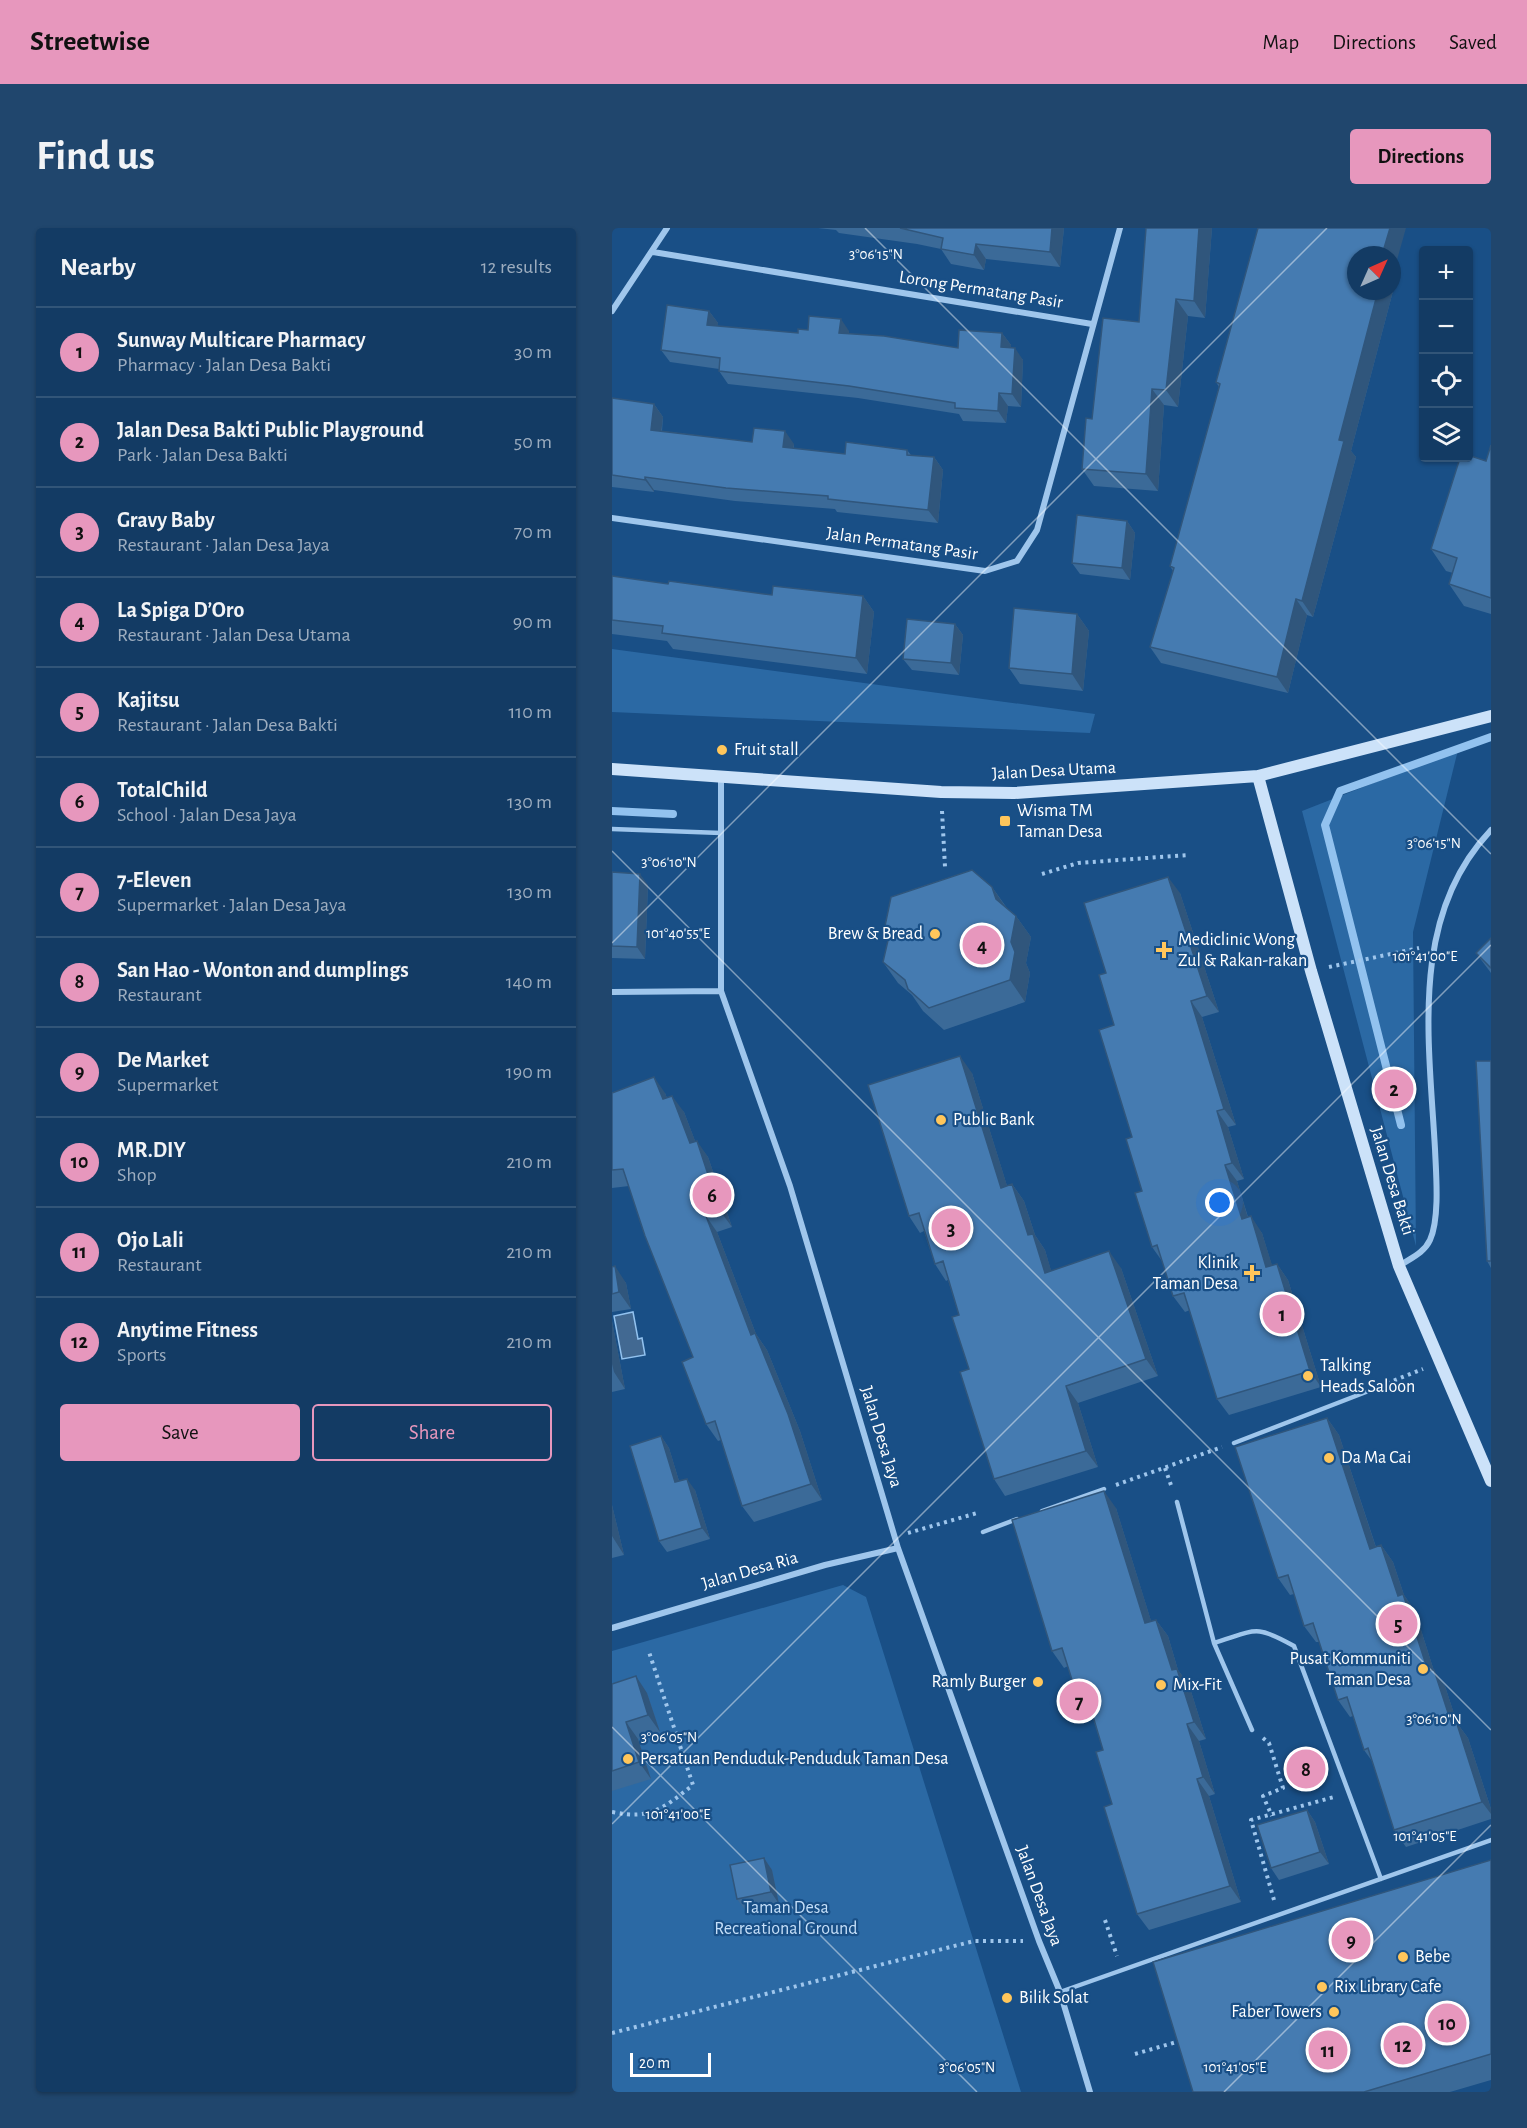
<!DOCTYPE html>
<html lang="en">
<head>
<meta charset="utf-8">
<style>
  body { margin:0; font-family:"Alegreya Sans",sans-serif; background:#20466d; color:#f1f3f6 }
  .controls { position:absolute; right:18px; top:18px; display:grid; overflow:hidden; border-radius:6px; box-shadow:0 2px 4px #0004 }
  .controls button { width:54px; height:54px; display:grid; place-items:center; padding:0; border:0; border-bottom:2px solid #325578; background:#133b64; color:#f1f3f6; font:30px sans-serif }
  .compass { position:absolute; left:735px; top:18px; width:54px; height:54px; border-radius:50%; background:#133b64; box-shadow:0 2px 4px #0004; rotate:45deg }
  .scale { position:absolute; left:18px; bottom:15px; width:81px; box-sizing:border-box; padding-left:6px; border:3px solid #fff; border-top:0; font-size:16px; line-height:21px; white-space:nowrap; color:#fff; -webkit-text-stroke:4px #194f86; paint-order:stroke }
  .you { position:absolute; left:608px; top:975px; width:21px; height:21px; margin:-15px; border:4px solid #fff; border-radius:50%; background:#1a73e8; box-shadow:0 0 0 9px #1a73e833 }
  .badge { display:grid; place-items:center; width:39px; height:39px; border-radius:50%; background:#e797bd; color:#111; font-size:20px; font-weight:700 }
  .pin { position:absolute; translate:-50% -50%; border:3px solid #fff; box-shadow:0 2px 6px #0006 }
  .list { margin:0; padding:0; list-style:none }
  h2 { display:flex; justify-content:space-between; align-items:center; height:78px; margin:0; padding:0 24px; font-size:26px }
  h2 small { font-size:20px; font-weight:400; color:#9dadbf }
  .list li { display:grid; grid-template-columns:39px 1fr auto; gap:18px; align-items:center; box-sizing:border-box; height:90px; padding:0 24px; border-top:2px solid #325578 }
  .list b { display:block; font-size:22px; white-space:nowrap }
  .list p { margin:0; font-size:20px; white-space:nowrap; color:#9dadbf }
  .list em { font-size:20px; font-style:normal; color:#9dadbf }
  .actions { display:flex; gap:12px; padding:18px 24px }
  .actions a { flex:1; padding:14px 0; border:2px solid #e797bd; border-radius:6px; text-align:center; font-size:21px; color:#e797bd }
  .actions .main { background:#e797bd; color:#111 }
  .icon { flex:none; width:33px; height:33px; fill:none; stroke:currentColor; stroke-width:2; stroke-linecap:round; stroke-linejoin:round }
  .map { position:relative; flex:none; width:879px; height:1864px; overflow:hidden; border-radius:6px }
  header { display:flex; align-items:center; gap:36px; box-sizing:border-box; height:84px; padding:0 30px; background:#e797bd; color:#111 }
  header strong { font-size:28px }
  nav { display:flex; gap:33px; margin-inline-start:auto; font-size:21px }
  .intro { display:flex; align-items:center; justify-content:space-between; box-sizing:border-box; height:144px; padding:0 36px }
  h1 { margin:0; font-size:42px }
  .button { padding:15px 27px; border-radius:6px; background:#e797bd; color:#111; font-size:21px; font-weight:700 }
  main { display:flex; gap:36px; padding:0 36px }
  aside { flex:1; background:#133b64; border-radius:6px; box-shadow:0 2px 4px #0004 }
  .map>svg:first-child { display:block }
  .green { fill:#2b69a4 }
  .water { fill:#426992; stroke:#92c2ef; stroke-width:1.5 }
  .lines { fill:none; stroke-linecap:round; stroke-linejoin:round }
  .stream { stroke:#92c2ef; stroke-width:8 }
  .path { stroke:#9fc6ec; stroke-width:4; stroke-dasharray:3 4.5; stroke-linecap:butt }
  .lane { stroke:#9fc6ec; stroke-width:4.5 }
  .street { stroke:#9fc6ec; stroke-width:6 }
  .secondary { stroke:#cce2f9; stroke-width:12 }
  .wall { fill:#3b6a98 }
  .shaded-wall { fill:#30567c }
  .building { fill:#457bb1; stroke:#30567c; stroke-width:1.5 }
  .ticks { fill:none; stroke:#fff; stroke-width:1.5; stroke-opacity:0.45 }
  .poi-dot { fill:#ffc65b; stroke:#194f86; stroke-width:2 }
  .labels { text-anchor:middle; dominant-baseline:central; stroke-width:4.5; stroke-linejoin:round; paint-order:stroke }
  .street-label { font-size:18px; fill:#fff; stroke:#194f86 }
  .poi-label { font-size:18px; fill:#fff; stroke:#194f86; text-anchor:start }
  .park-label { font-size:18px; fill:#c5dff9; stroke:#194f86 }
  .ticks-label { font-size:15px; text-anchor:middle; fill:#fff; stroke:#194f86; stroke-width:4.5; stroke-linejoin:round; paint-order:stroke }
</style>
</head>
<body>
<header>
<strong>Streetwise</strong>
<nav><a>Map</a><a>Directions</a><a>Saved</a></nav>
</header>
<div class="intro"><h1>Find us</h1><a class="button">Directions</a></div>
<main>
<aside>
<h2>Nearby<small>12 results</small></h2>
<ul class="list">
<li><span class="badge">1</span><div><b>Sunway Multicare Pharmacy</b><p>Pharmacy · Jalan Desa Bakti</p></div><em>30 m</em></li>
<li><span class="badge">2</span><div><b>Jalan Desa Bakti Public Playground</b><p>Park · Jalan Desa Bakti</p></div><em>50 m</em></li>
<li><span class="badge">3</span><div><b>Gravy Baby</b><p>Restaurant · Jalan Desa Jaya</p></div><em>70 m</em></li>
<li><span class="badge">4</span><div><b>La Spiga D’Oro</b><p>Restaurant · Jalan Desa Utama</p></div><em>90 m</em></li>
<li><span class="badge">5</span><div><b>Kajitsu</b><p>Restaurant · Jalan Desa Bakti</p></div><em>110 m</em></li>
<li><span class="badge">6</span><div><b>TotalChild</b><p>School · Jalan Desa Jaya</p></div><em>130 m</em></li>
<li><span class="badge">7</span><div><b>7-Eleven</b><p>Supermarket · Jalan Desa Jaya</p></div><em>130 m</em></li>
<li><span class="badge">8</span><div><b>San Hao - Wonton and dumplings</b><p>Restaurant</p></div><em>140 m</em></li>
<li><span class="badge">9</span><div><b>De Market</b><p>Supermarket</p></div><em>190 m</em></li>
<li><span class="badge">10</span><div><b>MR.DIY</b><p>Shop</p></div><em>210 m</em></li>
<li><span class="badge">11</span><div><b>Ojo Lali</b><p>Restaurant</p></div><em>210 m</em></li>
<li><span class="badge">12</span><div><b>Anytime Fitness</b><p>Sports</p></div><em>210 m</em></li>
</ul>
<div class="actions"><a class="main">Save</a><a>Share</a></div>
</aside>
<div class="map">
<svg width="879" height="1864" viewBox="0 0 879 1864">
  <rect width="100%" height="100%" fill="#194f86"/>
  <!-- green -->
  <path class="green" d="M0 421 483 486 478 505 0 484Z
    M846 522 801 704 804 1018 690 583Z
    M231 1357 254 1369 409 1864H0V1423Z"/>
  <!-- water -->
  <path class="water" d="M21 1084 26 1111 30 1110 33 1127 10 1131 2 1088Z"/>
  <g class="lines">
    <!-- stream -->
    <path class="stream" d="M0 583 61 586
      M789 897 713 597 728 563 879 509"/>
    <!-- path -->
    <path class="path" d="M330 583 333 639
      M430 646 466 635 576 627
      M717 739 807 720
      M768 1158 811 1141
      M553 1240 560 1260
      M504 1257 610 1219
      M296 1305 365 1285
      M651 1510 657 1515 671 1560 651 1568 660 1588
      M0 1584C40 1592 51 1580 81 1557L37 1424
      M662 1672 639 1592 722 1569
      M493 1692 505 1728
      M0 1805 362 1713H411
      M523 1826 568 1813"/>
    <!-- lane -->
    <path class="lane" d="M0 601 109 605
      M622 1215 754 1164
      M565 1274 602 1415 640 1502
      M430 1283 492 1261
      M371 1304 405 1291
      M602 1415C644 1402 643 1396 682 1418L769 1651
      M448 1764 879 1612"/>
    <!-- street -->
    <path class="street" d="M41 24 480 96
      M0 83 55 0
      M0 290 373 343 405 333 425 302 508 0
      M109 549V763L178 958 286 1320 427 1713 448 1764 478 1864
      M0 764 109 763
      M787 1038C799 1030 812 1025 818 1012 828 990 824 945 823 921 817 812 797 688 879 602
      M0 1400 213 1337 286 1320"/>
    <!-- secondary -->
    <path class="secondary" d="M0 541 329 564 402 565 646 548 879 488
      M646 548 699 743 787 1038 879 1253"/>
  </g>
  <!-- wall -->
  <path class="wall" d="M206 0H452L448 39 374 31 372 42 339 36 329 21 305 16 227 5 224 2Z
    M534 0H600L593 90 576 88 566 179 552 177 546 263 482 258 470 241 480 191 527 94Z
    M783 39 786 44 739 223 744 229 701 389 695 387 676 465 549 435 538 419 561 343 558 338 607 159 604 154Z
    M97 83 106 95 105 98 186 105 196 102 237 103V106L346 120 390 105 399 117V119L411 132 409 179 396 178 394 195 351 193 347 186 246 170 116 156 107 143V141L58 134 49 122Z
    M0 170 42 176 51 189 50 203 140 214 182 216V220L233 226 295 222 299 227 322 229 331 242 326 295 225 284 223 281 123 273 42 262V264L0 259Z
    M879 217V386L852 378 837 356 841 345 834 343 819 321 874 233Z
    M515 293 523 305 518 352 468 346 460 335Z
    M0 348 56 356 160 367 251 368 262 384 255 446 61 421 55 413 0 406Z
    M465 386 477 403 471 463 408 456 397 440Z
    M343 396 351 407 347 447 300 442 291 431Z
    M0 644 36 657 33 731 0 730Z
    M380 659 395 680 404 688 419 709 414 735 418 745 413 774 332 802 311 783 300 767 286 755 271 734Z
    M568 665 607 784 590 789 624 897 616 899 632 951 625 953 636 989 650 1005 660 1038 665 1036 676 1052 709 1159 617 1187 605 1171 578 1082 573 1084 561 1068 550 1033 540 1019 520 909 494 745Z
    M879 710V745L864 725Z
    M879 833V1040L875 1033Z
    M360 845 395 958 400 956 412 973 423 1007 433 1022 439 1043 509 1040 546 1148 466 1175 486 1239 393 1268 382 1251 357 1141 347 1087 336 1052 334 1053 323 1036 312 1003 308 1005 297 988Z
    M0 865H53L55 870 72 884 83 913 96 929 120 999 105 1004 144 1106 155 1122 188 1203 210 1272 142 1294 130 1278 109 1212 106 1213 94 1196 81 1129 17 958 0 960Z
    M0 1039 14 1055 19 1081 0 1084Z
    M0 1093 13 1161 0 1164Z
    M715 1190 727 1207 764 1319 769 1317 781 1334 792 1367 803 1383 822 1443 833 1458 845 1495 856 1510 879 1581V1591L794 1619 782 1602 760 1533 752 1522 741 1488 738 1489 726 1472 707 1414H704L692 1398 682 1366 678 1367 666 1350Z
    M49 1208 57 1220 67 1253 83 1262 98 1311 55 1324 47 1313Z
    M0 1277 12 1327 0 1330Z
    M504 1280 539 1393 544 1392 556 1408 566 1442 577 1457 594 1511 587 1513 603 1566 597 1568 629 1674 537 1702 525 1686 500 1576 491 1522 480 1487 478 1488 466 1471 456 1438 452 1440 440 1423Z
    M0 1456 35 1465 48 1504 26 1511 39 1551 0 1563Z
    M695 1582 703 1594 717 1636 667 1652 659 1640Z
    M152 1630 160 1642 167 1676 133 1682 125 1671Z
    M879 1632V1852L838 1864H581Z"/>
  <!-- shaded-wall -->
  <path class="shaded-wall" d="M440 0H452L448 39 438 24Z
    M587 0H600L593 90 582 73Z
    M778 0H794L783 39 786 44 739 223 744 229 701 389 690 373 727 212 766 63H780V27H770Z
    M364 16 374 31 372 42 362 27Z
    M564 71 576 88 566 179 554 162Z
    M97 83 106 95 104 109 95 97Z
    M229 91 237 103 236 118 227 105Z
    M390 105 399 117 398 131 389 119Z
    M403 120 411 132 409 179 400 166Z
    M540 161 552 177 546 263 534 246Z
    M387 165 396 178 394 195 386 183Z
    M42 176 51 189 48 214 39 202Z
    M173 203 182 216 180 232 171 219Z
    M322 229 331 242 326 295 316 282Z
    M33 249 42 262V264L33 252Z
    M515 293 523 305 518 352 510 340Z
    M251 368 262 384 255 446 244 430Z
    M684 371 695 387 676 465 665 449Z
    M465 386 477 403 471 463 460 446Z
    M343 396 351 407 347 447 339 435Z
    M28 646 36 657 33 731 25 719Z
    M556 649 568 665 607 784 595 768Z
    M380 659 395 681 384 671Z
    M404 688 419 709 414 735 418 745 413 774 398 752 399 714Z
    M579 773 590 789 624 897 612 881Z
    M348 828 360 845 401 977 389 960Z
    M42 849 53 865 62 888 51 871Z
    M60 868 72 884 90 931 78 915Z
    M605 883 616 899 632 951 620 935Z
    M85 913 96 929 120 999 108 983Z
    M613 937 625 953 641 1007 630 991Z
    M400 956 412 973 423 1007 433 1022 445 1062 433 1045 416 1007Z
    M94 988 105 1004 144 1106 155 1122 188 1203 210 1272 199 1256 139 1107Z
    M639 988 650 1005 666 1056 654 1039Z
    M497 1023 509 1040 546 1148 534 1131Z
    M665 1036 676 1052 709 1159 698 1143Z
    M3 1038 14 1055 19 1081 7 1064Z
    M0 1093 13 1161 2 1144 0 1136Z
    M454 1158 466 1175 486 1239 474 1223Z
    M715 1190 727 1207 770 1338 758 1321Z
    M49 1208 57 1220 71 1266 63 1254Z
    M75 1251 83 1262 98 1311 90 1300Z
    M492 1263 504 1280 545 1412 533 1395Z
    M0 1277 12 1327 0 1308Z
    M769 1317 781 1334 792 1367 803 1383 822 1443 833 1458 845 1495 856 1510 879 1581V1586L870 1574 839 1494 816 1443 786 1368Z
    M544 1392 556 1408 566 1442 577 1457 594 1511 582 1494 560 1442Z
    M24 1448 35 1465 48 1504 36 1487Z
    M14 1494 26 1511 39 1551 27 1534Z
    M575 1496 587 1513 603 1566 591 1549Z
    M585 1551 597 1568 629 1674 618 1658Z
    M695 1582 703 1594 717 1636 708 1624Z
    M152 1630 160 1642 167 1676 159 1664Z"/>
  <!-- building -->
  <path class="building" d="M288 0H440L438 24 364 16 362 27 329 21 331 10Z
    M534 0H587L582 73 564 71 554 162 540 161 534 246 470 241 474 190 480 191 491 90 527 94Z
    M646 0H778L770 27H771H744V63H766L727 212 732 213 690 373 684 371 665 449 538 419 562 340 558 338 608 156 604 154Z
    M55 77 97 83 95 97 186 105V101L196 102 197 88 229 91 227 105 272 108 346 120 347 102 390 105 389 119 403 120 400 166 387 165 386 183 343 180V175L237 158 107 143 108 130 49 122Z
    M0 170 42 176 39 202 140 214 142 200 173 203 171 219 233 226 234 214 295 222V227L322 229 316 282 216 271V268L114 260 33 249V252L0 247Z
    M879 217V370L837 356 845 330 819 321 848 230H856V227L874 233Z
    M465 287 515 293 510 340 460 335Z
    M0 348 56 356 57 353 160 367 161 358 251 368 244 430 50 405 51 398 0 392Z
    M402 380 465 386 460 446 397 440Z
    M295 391 343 396 339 435 291 431Z
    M360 642 380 659 384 671 404 688 399 714 403 724 398 752 317 780 296 761 293 752 271 734 277 708 273 698 279 669Z
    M0 644 28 646 25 719 0 718Z
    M556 649 595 768 579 773 612 881 605 883 620 935 613 937 630 991 639 988 654 1039 665 1036 698 1143 605 1171 572 1065 561 1068 545 1017 540 1019 523 965 530 963 514 911 520 909 487 802 502 797 487 747 494 745 472 675Z
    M879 710V740L864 725Z
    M348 828 389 960 400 956 416 1007 421 1006 433 1045 497 1023 534 1131 454 1158 474 1223 382 1251 348 1144 357 1141 340 1089 347 1087 331 1033 323 1036 307 985 297 988 256 857Z
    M864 833H879V1033H875Z
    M42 849 51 871 60 868 78 915 85 913 108 983 94 988 139 1107 143 1105 176 1186 199 1256 130 1278 103 1193 94 1196 70 1134 81 1129 33 1008 11 941 0 942V865Z
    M3 1038 7 1064 0 1066V1039Z
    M715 1190 758 1321 769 1317 786 1368 791 1366 816 1443 822 1442 839 1494 844 1493 870 1574 782 1602 756 1520 752 1522 735 1469 726 1472 701 1395 692 1398 676 1347 666 1350 623 1219Z
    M49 1208 63 1254 75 1251 90 1300 47 1313 18 1218Z
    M492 1263 533 1395 544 1392 560 1442 565 1441 582 1494 575 1496 591 1549 585 1551 618 1658 525 1686 492 1579 500 1576 484 1524 491 1522 475 1468 466 1471 450 1420 440 1423 400 1292Z
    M24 1448 36 1487 14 1494 27 1534 0 1543V1456Z
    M695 1582 708 1624 659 1640 645 1597Z
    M152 1630 159 1664 125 1671 118 1637Z
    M879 1632V1826L752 1864H581L541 1734Z"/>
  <!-- ticks -->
  <path class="ticks" d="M253 0 879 626M0 623 879 1502M0 715 715 0M0 1499 365 1864M0 1596 879 717M612 1864 879 1597"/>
  <!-- markers -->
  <g class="poi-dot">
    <circle cx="110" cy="522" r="6"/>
    <rect x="387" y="587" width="12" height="12" rx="3"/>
    <circle cx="323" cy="706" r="6"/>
    <path d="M549 713h6v6h6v6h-6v6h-6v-6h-6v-6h6z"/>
    <circle cx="329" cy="892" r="6"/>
    <path d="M637 1036h6v6h6v6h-6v6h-6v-6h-6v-6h6z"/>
    <circle cx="696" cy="1148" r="6"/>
    <circle cx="717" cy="1230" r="6"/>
    <circle cx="811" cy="1441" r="6"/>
    <circle cx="426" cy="1454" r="6"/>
    <circle cx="549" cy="1457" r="6"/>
    <circle cx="16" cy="1531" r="6"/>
    <circle cx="791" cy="1729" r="6"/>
    <circle cx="710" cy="1759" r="6"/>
    <circle cx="395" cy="1770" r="6"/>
    <circle cx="722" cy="1784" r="6"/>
  </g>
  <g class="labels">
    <!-- street labels -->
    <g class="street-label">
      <text transform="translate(369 62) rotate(9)">Lorong Permatang Pasir</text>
      <text transform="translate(290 316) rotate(8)">Jalan Permatang Pasir</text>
      <text transform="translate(442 543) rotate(-3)">Jalan Desa Utama</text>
      <text transform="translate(780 953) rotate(73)">Jalan Desa Bakti</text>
      <text transform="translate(269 1209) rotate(73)">Jalan Desa Jaya</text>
      <text transform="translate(138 1343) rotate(-16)">Jalan Desa Ria</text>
      <text transform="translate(427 1668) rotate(70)">Jalan Desa Jaya</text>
    </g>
    <!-- poi labels -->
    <g class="poi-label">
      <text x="122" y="522">Fruit stall</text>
      <text x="405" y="583">Wisma TM<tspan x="405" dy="21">Taman Desa</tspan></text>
      <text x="311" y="706" text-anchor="end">Brew &amp; Bread</text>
      <text x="566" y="712">Mediclinic Wong<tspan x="566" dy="21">Zul &amp; Rakan-rakan</tspan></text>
      <text x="341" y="892">Public Bank</text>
      <text x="626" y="1035" text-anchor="end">Klinik<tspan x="626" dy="21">Taman Desa</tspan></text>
      <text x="708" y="1138">Talking<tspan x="708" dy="21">Heads Saloon</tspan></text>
      <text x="729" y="1230">Da Ma Cai</text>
      <text x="799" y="1431" text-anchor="end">Pusat Kommuniti<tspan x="799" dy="21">Taman Desa</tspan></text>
      <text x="414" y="1454" text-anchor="end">Ramly Burger</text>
      <text x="561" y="1457">Mix-Fit</text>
      <text x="28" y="1531">Persatuan Penduduk-Penduduk Taman Desa</text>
      <text x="803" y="1729">Bebe</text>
      <text x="722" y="1759">Rix Library Cafe</text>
      <text x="407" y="1770">Bilik Solat</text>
      <text x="710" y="1784" text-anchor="end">Faber Towers</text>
    </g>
    <!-- park labels -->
    <g class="park-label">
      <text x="174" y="1680">Taman Desa<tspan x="174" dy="21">Recreational Ground</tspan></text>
    </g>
  </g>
  <g class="ticks-label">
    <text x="264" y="31">3°06'15"N</text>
    <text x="822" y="620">3°06'15"N</text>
    <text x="57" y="639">3°06'10"N</text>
    <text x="66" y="710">101°40'55"E</text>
    <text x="813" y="733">101°41'00"E</text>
    <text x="822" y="1496">3°06'10"N</text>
    <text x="57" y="1514">3°06'05"N</text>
    <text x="66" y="1591">101°41'00"E</text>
    <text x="813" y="1613">101°41'05"E</text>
    <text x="355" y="1844">3°06'05"N</text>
    <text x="623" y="1844">101°41'05"E</text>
  </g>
</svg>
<div class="controls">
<button>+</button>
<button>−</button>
<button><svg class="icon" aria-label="locate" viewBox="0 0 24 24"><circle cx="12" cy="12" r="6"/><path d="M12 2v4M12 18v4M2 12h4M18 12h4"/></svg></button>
<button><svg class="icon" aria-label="layers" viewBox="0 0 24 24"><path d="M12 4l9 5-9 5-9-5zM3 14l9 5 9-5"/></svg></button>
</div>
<svg class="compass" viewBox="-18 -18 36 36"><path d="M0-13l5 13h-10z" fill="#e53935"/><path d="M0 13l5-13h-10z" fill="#9dadbf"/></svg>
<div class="scale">20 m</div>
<div class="you"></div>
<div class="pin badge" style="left:670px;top:1086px">1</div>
<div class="pin badge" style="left:782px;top:861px">2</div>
<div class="pin badge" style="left:339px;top:1000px">3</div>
<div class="pin badge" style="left:370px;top:717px">4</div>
<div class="pin badge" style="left:786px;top:1396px">5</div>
<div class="pin badge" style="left:100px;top:967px">6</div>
<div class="pin badge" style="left:467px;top:1473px">7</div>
<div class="pin badge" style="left:694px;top:1541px">8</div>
<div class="pin badge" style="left:739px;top:1712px">9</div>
<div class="pin badge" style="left:835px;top:1795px">10</div>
<div class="pin badge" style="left:716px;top:1822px">11</div>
<div class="pin badge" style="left:791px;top:1817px">12</div>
</div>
</main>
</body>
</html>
